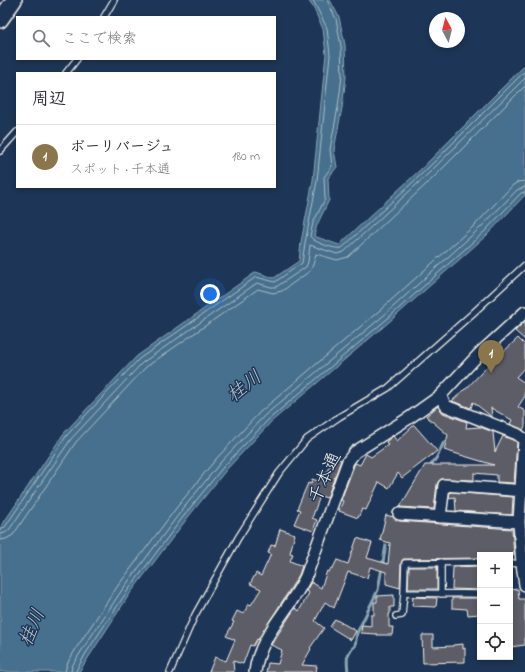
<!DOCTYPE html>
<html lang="ja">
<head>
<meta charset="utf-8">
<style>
  body { margin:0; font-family:"Indie Flower","Klee One",sans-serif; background:#f7f7f7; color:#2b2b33 }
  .controls { position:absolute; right:12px; bottom:12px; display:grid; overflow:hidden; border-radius:0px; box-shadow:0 2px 6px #0003 }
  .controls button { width:36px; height:36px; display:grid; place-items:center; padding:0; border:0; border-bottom:1px solid #e1e1e2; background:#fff; color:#2b2b33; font:20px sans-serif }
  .compass { position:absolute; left:429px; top:12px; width:36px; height:36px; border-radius:50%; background:#fff; box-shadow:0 2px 6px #0003; rotate:353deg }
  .you { position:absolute; left:210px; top:294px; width:14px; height:14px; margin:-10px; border:3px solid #fff; border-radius:50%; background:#1a73e8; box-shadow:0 0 0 6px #1a73e833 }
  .badge { display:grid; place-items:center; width:26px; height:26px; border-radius:50%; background:#8a764a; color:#fff; font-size:13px; font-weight:700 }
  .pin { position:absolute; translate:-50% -33px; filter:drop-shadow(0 1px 2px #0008) }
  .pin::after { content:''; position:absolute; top:21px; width:14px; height:12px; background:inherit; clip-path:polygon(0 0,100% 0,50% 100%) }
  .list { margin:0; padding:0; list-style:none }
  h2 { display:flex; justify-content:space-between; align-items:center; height:52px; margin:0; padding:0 16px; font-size:17px }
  h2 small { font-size:13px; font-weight:400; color:#7c7c81 }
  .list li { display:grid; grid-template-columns:26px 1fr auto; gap:12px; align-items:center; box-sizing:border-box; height:64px; padding:0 16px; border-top:1px solid #e1e1e2 }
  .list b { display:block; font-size:15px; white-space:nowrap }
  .list p { margin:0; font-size:13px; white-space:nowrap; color:#7c7c81 }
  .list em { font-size:13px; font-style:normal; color:#7c7c81 }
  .icon { flex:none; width:22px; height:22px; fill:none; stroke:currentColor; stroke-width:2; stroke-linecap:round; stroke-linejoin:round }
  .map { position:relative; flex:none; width:525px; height:672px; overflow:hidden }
  .search { position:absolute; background:#fff; box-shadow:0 2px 6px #0003; left:16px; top:16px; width:260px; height:44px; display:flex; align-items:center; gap:10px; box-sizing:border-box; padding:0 14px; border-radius:0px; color:#7c7c81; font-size:15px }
  .panel { position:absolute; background:#fff; box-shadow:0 2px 6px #0003; left:16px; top:72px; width:260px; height:116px; border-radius:0px }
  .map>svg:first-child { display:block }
  .water { fill:#46708e; stroke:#8ca4b2 }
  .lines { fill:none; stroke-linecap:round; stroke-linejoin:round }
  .shore { stroke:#aebdc4; stroke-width:1 }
  .stream { stroke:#8ca4b2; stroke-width:3 }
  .building { fill:#5d5d67; stroke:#f4f1e8 }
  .lane-casing { stroke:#f4f1e8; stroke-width:8 }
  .street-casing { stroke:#f4f1e8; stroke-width:14 }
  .secondary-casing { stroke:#f4f1e8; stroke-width:18 }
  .lane { stroke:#1d3557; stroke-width:5.5 }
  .street { stroke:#1d3557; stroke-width:11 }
  .secondary { stroke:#1d3557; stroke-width:15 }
  .labels { text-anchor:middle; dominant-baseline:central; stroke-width:3; stroke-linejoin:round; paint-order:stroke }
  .street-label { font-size:18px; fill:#f4f1e8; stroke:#1d3557 }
  .water-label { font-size:19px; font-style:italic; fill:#b7c4c8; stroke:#1d3557 }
</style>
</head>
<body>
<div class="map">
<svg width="525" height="672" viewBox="0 0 525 672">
  <rect width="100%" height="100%" fill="#1d3557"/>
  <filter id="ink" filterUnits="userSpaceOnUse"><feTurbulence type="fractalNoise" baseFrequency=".025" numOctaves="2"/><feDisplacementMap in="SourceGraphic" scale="8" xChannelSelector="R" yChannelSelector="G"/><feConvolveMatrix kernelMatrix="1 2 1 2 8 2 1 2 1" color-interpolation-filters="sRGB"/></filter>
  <g filter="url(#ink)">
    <!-- water -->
    <path class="water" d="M308 0H330L339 17 345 45 346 77 342 108 334 150 337 167 328 178 329 200 317 225 314 236 339 245 423 167 525 65V195L487 235 389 322 271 422 227 469 189 516 129 595 79 672H0V528L64 433 137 356 256 272 274 278 299 261 301 242 313 180 326 54 323 29 313 7Z"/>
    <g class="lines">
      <!-- shore -->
      <path class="shore" d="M327 0 336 19 341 46 342 76 338 107 330 149 332 166 324 177 325 199 313 223 310 236C312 242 336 250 342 248L426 170 525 71
        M0 529 5 527 67 435 139 359 256 277 275 282 302 263 305 243 317 181 330 55 327 28 313 0
        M0 534 5 533 9 530 71 439 142 363 257 283 271 287H276L306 267 308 262 310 245 337 254 344 252 429 173 525 78
        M0 540 6 539 13 535 76 442 146 367 258 289 273 293 282 291 310 271 313 265 316 254 337 260 348 257 434 177 525 86
        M65 672 67 664 77 647 117 587 177 507 216 459 260 412 379 311 476 224 513 185 518 182 525 181
        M71 672 72 666 82 650 122 590 182 510 220 463 264 416 383 316 480 228 517 190 525 187
        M76 672 77 669 86 653 126 593 186 513 224 466 268 420 387 319 484 232 521 193 525 192"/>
      <!-- stream -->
      <path class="stream" d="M429 468 437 457 444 442
        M348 672C347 660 345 654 355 646L357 633 378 590 386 545"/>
    </g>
    <!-- building -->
    <path class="building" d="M525 321V340L515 331Z
      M518 338 525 345V367L516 377 525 383V396L518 407 525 411V426L523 430 510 424 512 420 491 408 492 417 473 402 471 408 452 401 465 389H466L499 354 500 355Z
      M438 406 443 413 467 422 466 428 480 427 493 432 495 452 503 436 517 442 514 483 497 482V475L474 473V480L441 479 437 484 434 509 400 507 425 465H494L444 450 448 435 426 416Z
      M414 425 437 451 402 478 398 473 389 488 379 482 366 510 362 509 358 518 339 511 343 501 341 500 355 463 360 465 366 454 371 457 388 445 386 442 393 436 397 441Z
      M336 458 341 460 327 498 320 496 312 518 317 520 313 531 294 524 300 510 297 509 308 483 311 484 312 479 318 481 322 471 326 473 330 465 332 466Z
      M450 492 513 497 512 515 456 511 455 497 449 498Z
      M386 515 393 517 399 521 512 529 514 555H480V558L403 559 401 563 400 588 386 584V572L370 567 367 578 348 572 334 608 325 602 315 621 324 628 310 648 311 649 302 665 317 666 316 672H266L268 663 278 664 282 650 271 645 295 608 299 611 309 593 306 591 311 582 321 588 327 571 329 572 331 568H333L337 560 348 564 357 538 372 543 367 558 388 564 390 543 380 540Z
      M280 529 295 534 290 553 293 554 290 561 302 566 299 575 258 640 257 639 253 646 250 645 243 664 233 661 234 672H209L215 657 226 661 235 640 226 636 234 622 232 621 237 611 243 614 249 604 251 605 261 589 250 584 256 573 261 576 271 554 268 553 271 545 275 546Z
      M480 566V590L452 589 453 567Z
      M409 567H437V589H408Z
      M518 589 519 599H525V645L510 647V590Z
      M394 595V607H390V614H389V627H393L392 635H377V634L361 633 362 625 371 626V615H374V602H377V596Z
      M413 597 437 598 436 607 412 606Z
      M452 598H479L480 614 468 615 467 609 452 608Z
      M335 619 356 631 351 640 330 627Z
      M422 635H433V647L453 646V645L463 644V649L465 648V662L423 663Z"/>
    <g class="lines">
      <!-- lane casing -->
      <g class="lane-casing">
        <path id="lane" d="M104 17 114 0
          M66 73 77 59
          M0 151 17 132
          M480 562 405 563 404 593 480 594
          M510 563 522 564
          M441 594V562
          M396 616 402 615 404 593
          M170 672 195 615 238 538 279 473 307 439 339 417 388 388 472 314 525 265"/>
      </g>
      <!-- street casing -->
      <g class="street-casing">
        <path id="street" d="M440 396 446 406 517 434 524 439 519 522 522 564 525 585
          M399 514 519 522
          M440 517 444 485 525 491
          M255 672C259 635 291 609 306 576L348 461 355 452 409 418 440 396 479 354 525 312"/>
      </g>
      <!-- secondary casing -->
      <g class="secondary-casing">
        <path id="secondary" d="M0 20 14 0"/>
      </g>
      <!-- lane -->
      <use href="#lane" class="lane"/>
      <!-- street -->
      <use href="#street" class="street"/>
      <!-- secondary -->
      <use href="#secondary" class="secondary"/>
    </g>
  </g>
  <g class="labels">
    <!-- street labels -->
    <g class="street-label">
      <text transform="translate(326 478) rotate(-66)">千本通</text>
    </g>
    <!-- water labels -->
    <g class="water-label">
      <text transform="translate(245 387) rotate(-38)">桂川</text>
      <text transform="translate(33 628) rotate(-66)">桂川</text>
    </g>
  </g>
</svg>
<div class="controls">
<button>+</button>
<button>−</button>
<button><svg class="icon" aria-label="locate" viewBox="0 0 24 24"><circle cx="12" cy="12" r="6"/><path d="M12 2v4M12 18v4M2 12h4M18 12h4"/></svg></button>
</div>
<svg class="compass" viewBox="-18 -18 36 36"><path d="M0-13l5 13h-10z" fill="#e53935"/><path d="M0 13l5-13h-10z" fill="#7c7c81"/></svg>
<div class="you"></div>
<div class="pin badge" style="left:491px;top:373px">1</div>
<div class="search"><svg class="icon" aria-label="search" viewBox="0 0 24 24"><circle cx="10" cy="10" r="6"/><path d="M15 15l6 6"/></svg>ここで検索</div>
<section class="panel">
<h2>周辺<small></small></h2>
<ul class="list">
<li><span class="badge">1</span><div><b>ボーリバージュ</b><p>スポット · 千本通</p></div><em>180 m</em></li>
</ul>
</section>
</div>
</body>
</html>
